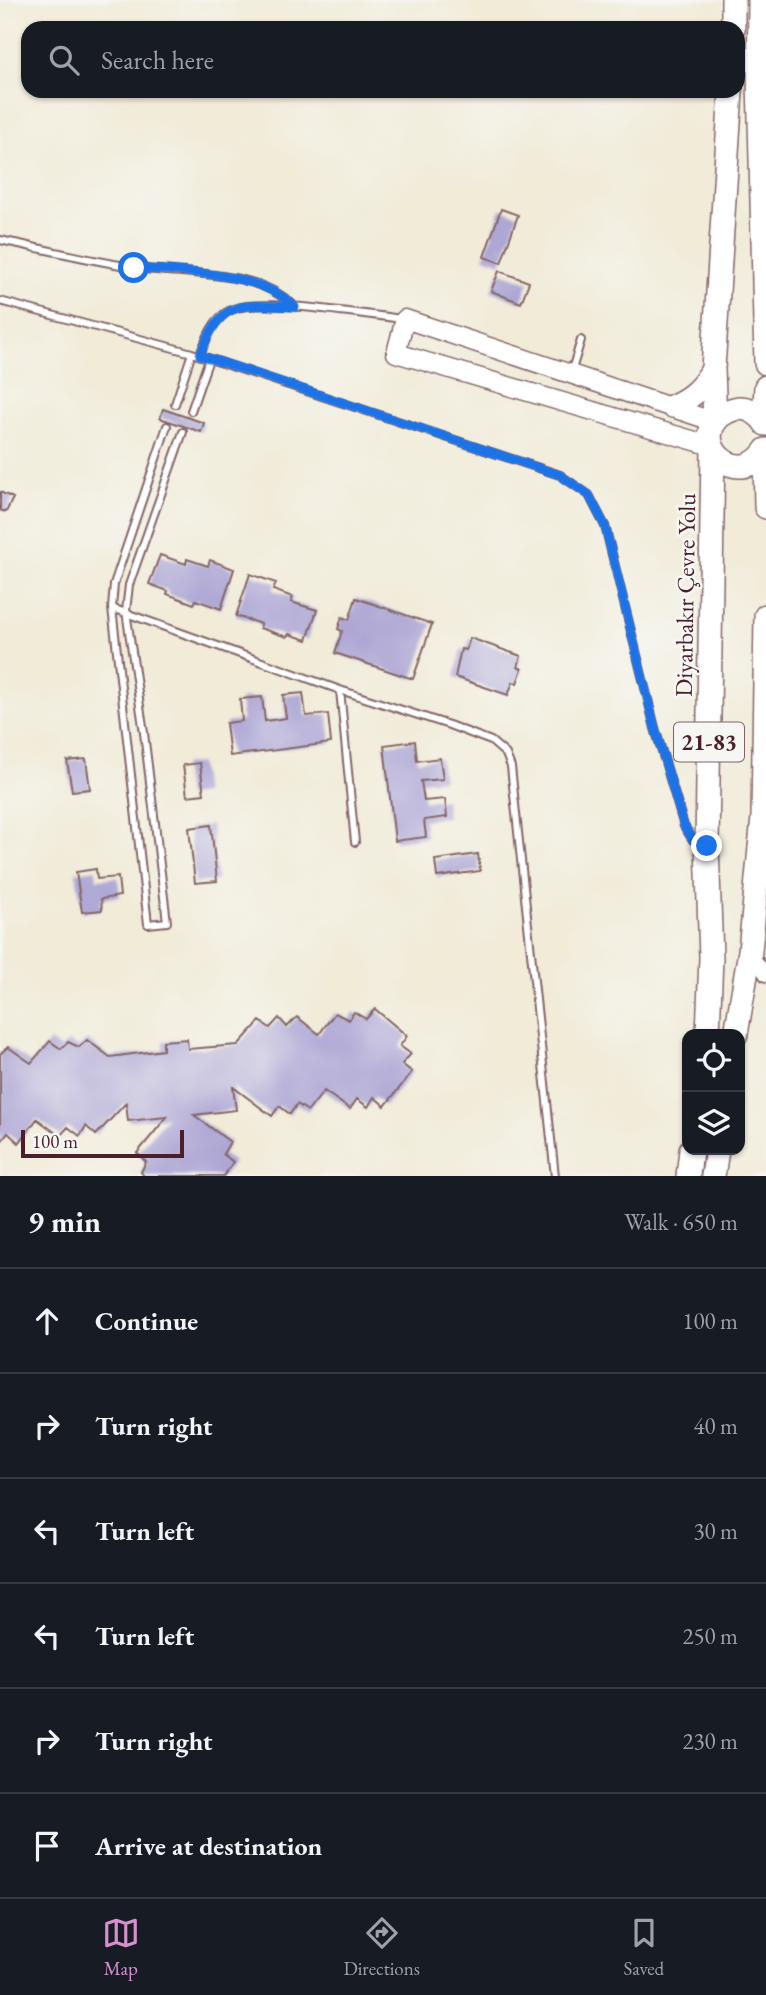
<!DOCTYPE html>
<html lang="en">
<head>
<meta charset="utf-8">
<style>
  body { margin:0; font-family:"EB Garamond",serif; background:#20242c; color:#f1f3f6 }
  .controls { position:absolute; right:21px; bottom:21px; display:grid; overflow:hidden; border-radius:14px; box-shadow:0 2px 5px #0004 }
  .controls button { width:63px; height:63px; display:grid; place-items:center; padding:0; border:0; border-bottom:2px solid #363941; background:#171b24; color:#f1f3f6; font:35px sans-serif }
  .scale { position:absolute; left:21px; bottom:18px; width:163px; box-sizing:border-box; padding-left:7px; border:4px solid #4a1f2b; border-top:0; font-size:19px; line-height:24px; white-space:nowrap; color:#4a1f2b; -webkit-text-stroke:5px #f6f6f2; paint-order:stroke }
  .stop { position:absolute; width:21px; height:21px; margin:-16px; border:5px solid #1a73e8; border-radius:50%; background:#fff }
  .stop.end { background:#1a73e8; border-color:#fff; box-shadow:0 2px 7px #0008 }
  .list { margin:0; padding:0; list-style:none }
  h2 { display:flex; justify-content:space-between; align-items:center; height:91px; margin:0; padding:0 28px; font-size:30px }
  h2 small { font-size:23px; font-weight:400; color:#9ea1a6 }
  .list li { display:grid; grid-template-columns:46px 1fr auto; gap:21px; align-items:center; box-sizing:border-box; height:105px; padding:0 28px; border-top:2px solid #363941 }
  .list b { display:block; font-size:26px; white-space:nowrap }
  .list em { font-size:23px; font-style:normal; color:#9ea1a6 }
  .icon { flex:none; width:38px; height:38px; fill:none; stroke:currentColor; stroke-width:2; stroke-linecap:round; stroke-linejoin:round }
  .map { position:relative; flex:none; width:766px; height:1176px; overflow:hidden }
  .search { position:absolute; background:#171b24; box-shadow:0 2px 5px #0004; left:21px; right:21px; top:21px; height:77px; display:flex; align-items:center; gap:18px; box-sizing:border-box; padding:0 24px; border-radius:21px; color:#9ea1a6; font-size:26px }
  .sheet { height:721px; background:#171b24 }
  nav { display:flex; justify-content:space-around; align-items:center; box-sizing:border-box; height:98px; border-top:2px solid #363941; background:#171b24; font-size:19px; color:#9ea1a6 }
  nav a { display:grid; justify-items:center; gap:4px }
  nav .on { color:#d690ce }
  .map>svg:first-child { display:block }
  .building { fill:#aea7d5 }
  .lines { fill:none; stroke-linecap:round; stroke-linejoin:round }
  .lane-casing { stroke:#846668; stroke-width:10 }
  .street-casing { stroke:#846668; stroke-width:16 }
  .secondary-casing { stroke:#846668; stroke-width:21 }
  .highway-casing { stroke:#846668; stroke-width:26 }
  .lane { stroke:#fff; stroke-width:6 }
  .street { stroke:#fff; stroke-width:12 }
  .secondary { stroke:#fff; stroke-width:18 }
  .highway { stroke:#fff; stroke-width:23 }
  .route { stroke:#1a73e8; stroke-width:9 }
  .labels { text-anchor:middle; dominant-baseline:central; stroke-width:5; stroke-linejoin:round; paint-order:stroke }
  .shield { fill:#f6f6f2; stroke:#7e6067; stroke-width:2 }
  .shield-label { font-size:23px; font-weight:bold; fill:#4a1f2b }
  .street-label { font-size:24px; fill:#4a1f2b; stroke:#f6f6f2 }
</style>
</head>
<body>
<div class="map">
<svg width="766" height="1176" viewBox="0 0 766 1176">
  <rect width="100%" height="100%" fill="#f6f6f2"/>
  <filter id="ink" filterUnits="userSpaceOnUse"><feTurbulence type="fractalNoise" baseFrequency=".0143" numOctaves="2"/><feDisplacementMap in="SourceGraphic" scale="14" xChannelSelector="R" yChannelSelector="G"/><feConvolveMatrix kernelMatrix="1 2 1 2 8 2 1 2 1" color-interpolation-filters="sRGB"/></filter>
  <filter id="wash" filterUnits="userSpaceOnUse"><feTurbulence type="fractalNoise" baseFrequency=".00686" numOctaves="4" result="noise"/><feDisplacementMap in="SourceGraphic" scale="28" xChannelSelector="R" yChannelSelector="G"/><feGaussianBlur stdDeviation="1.57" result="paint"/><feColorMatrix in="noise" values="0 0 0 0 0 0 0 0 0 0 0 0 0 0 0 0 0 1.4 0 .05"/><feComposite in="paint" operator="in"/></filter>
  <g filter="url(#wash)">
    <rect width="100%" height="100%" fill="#f1ebd8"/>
    <g id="blocks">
      <!-- building -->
      <path class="building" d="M501 209 518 215 501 263 484 257Z
        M499 271 529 282 521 303 491 291Z
        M163 409 204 423 201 432 160 418Z
        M0 492 13 498 6 512 0 510Z
        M160 555 186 564 187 559 208 566 210 560 234 569 221 609 196 600 194 604 167 594 168 591 149 584Z
        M250 574 276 583 273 590 293 597 291 602 317 610 307 640 289 634 287 637 260 628 261 624 236 616Z
        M356 598 432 624 413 679 335 653 342 631 338 629 342 617 349 620Z
        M470 638 521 656 518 667 522 669 517 683 513 682 508 695 455 677 461 649 466 650Z
        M303 693 306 716 328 714 331 743 230 756 226 723 242 721 240 699 262 697 265 721 286 718 283 695Z
        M415 741 417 761 440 758 443 779 421 781 424 801 445 799 447 817 424 820 426 837 395 841 384 745Z
        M86 759 90 789 72 791 67 761Z
        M200 763 204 794 187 796 183 765Z
        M211 825 217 881 195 883 189 828Z
        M478 854 480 871 437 877 435 860Z
        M96 869 97 879 118 877 120 896 101 899 102 910 82 912 76 872Z
        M375 1009 407 1036 400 1046 411 1054 402 1064 412 1072 385 1106 374 1097 368 1107 357 1099 350 1109 324 1091 308 1111 297 1104 290 1114 279 1106 272 1116 233 1087 236 1110 194 1115 230 1142 223 1154 233 1162 224 1176H144L141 1172 146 1162 137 1153 167 1117 128 1121 126 1103 96 1135 86 1126 80 1136 68 1127 60 1136 37 1119 19 1143 8 1133 0 1143V1054L8 1047 31 1063 50 1041 61 1049 68 1042 79 1047 87 1040 110 1057 163 1050V1041L187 1039 188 1049 238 1045 260 1021 270 1028 279 1018 287 1027 297 1017 319 1034 335 1013 349 1020 354 1012 366 1019Z"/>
    </g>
  </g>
  <g filter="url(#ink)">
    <use href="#blocks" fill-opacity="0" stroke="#846668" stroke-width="2"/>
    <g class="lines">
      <!-- lane casing -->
      <g class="lane-casing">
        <path id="lane" d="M0 240C44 249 87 260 132 267 182 276 256 267 295 307
          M0 301 192 353 560 475 589 495 605 526 655 728 684 826 693 840 702 843
          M200 355C206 339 213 319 229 311 256 296 368 315 403 319
          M571 373 581 340
          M175 404 192 353
          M191 411 209 359
          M167 426 114 584 112 608 148 924 167 922 144 733 126 611 129 585 183 432
          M112 608 340 690 449 725 491 741 506 754 511 767 555 1176
          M340 690 355 842"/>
      </g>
      <!-- street casing -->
      <g class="street-casing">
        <path id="street" d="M750 952 766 975"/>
      </g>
      <!-- secondary casing -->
      <g class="secondary-casing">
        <path id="secondary" d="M712 446 396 353 405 319 715 422"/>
      </g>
      <!-- highway casing -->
      <g class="highway-casing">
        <path id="highway" d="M760 0 759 78 766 363
          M733 28V0
          M673 406C692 398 703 387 713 369
          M764 421 766 387
          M715 422 713 369 731 91
          M766 424C760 415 751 408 739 408 731 409 725 412 719 417 690 446 740 490 766 450
          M765 452 766 507
          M708 1034 711 957 707 846 713 449
          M736 1034 750 951 763 817 766 616
          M688 1176 691 1150
          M713 1176 717 1150"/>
      </g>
      <!-- lane -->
      <use href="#lane" class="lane"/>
      <!-- street -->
      <use href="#street" class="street"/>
      <!-- secondary -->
      <use href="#secondary" class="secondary"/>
      <!-- highway -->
      <use href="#highway" class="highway"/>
    </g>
  </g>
  <g class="lines" filter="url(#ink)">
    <!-- route -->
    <path class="route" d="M134 268C181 272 261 271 295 307 239 305 223 297 200 355L560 475 589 495 605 526 655 728 684 826 693 840 707 846"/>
  </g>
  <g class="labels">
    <!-- shield labels -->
    <rect class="shield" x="674" y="722.5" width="70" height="39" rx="5"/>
    <g class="shield-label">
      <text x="709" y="742">21-83</text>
    </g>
    <!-- street labels -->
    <g class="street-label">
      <text transform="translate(685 595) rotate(-89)">Diyarbakır Çevre Yolu</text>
    </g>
  </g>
</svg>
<div class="controls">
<button><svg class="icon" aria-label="locate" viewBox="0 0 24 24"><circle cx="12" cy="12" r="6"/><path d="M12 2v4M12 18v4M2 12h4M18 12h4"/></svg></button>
<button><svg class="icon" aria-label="layers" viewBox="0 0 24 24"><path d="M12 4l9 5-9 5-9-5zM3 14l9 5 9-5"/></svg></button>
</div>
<div class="scale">100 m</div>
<div class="stop" style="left:134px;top:268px"></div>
<div class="stop end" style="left:707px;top:846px"></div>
<div class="search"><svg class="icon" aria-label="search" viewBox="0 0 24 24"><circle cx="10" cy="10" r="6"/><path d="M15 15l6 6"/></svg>Search here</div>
</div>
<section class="sheet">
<h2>9 min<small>Walk · 650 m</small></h2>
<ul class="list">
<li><svg class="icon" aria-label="ahead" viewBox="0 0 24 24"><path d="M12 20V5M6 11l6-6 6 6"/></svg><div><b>Continue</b></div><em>100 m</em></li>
<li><svg class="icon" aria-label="right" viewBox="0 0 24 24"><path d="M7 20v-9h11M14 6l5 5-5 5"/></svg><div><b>Turn right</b></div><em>40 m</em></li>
<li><svg class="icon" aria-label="left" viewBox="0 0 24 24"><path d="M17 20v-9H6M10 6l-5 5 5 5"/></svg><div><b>Turn left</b></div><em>30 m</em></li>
<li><svg class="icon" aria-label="left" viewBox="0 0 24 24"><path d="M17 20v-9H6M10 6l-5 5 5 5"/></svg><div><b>Turn left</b></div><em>250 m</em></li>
<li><svg class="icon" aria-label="right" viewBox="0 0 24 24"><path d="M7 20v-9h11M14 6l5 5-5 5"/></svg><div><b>Turn right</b></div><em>230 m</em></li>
<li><svg class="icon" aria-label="arrive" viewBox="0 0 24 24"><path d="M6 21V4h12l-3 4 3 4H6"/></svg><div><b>Arrive at destination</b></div></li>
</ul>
</section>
<nav>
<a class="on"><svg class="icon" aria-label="map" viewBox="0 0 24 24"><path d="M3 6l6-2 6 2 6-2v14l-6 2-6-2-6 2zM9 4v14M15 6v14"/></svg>Map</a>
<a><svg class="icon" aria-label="directions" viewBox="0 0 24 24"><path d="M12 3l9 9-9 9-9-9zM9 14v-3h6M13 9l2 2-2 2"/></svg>Directions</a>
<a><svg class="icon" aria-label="saved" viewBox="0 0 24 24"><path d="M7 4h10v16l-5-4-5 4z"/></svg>Saved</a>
</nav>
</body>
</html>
